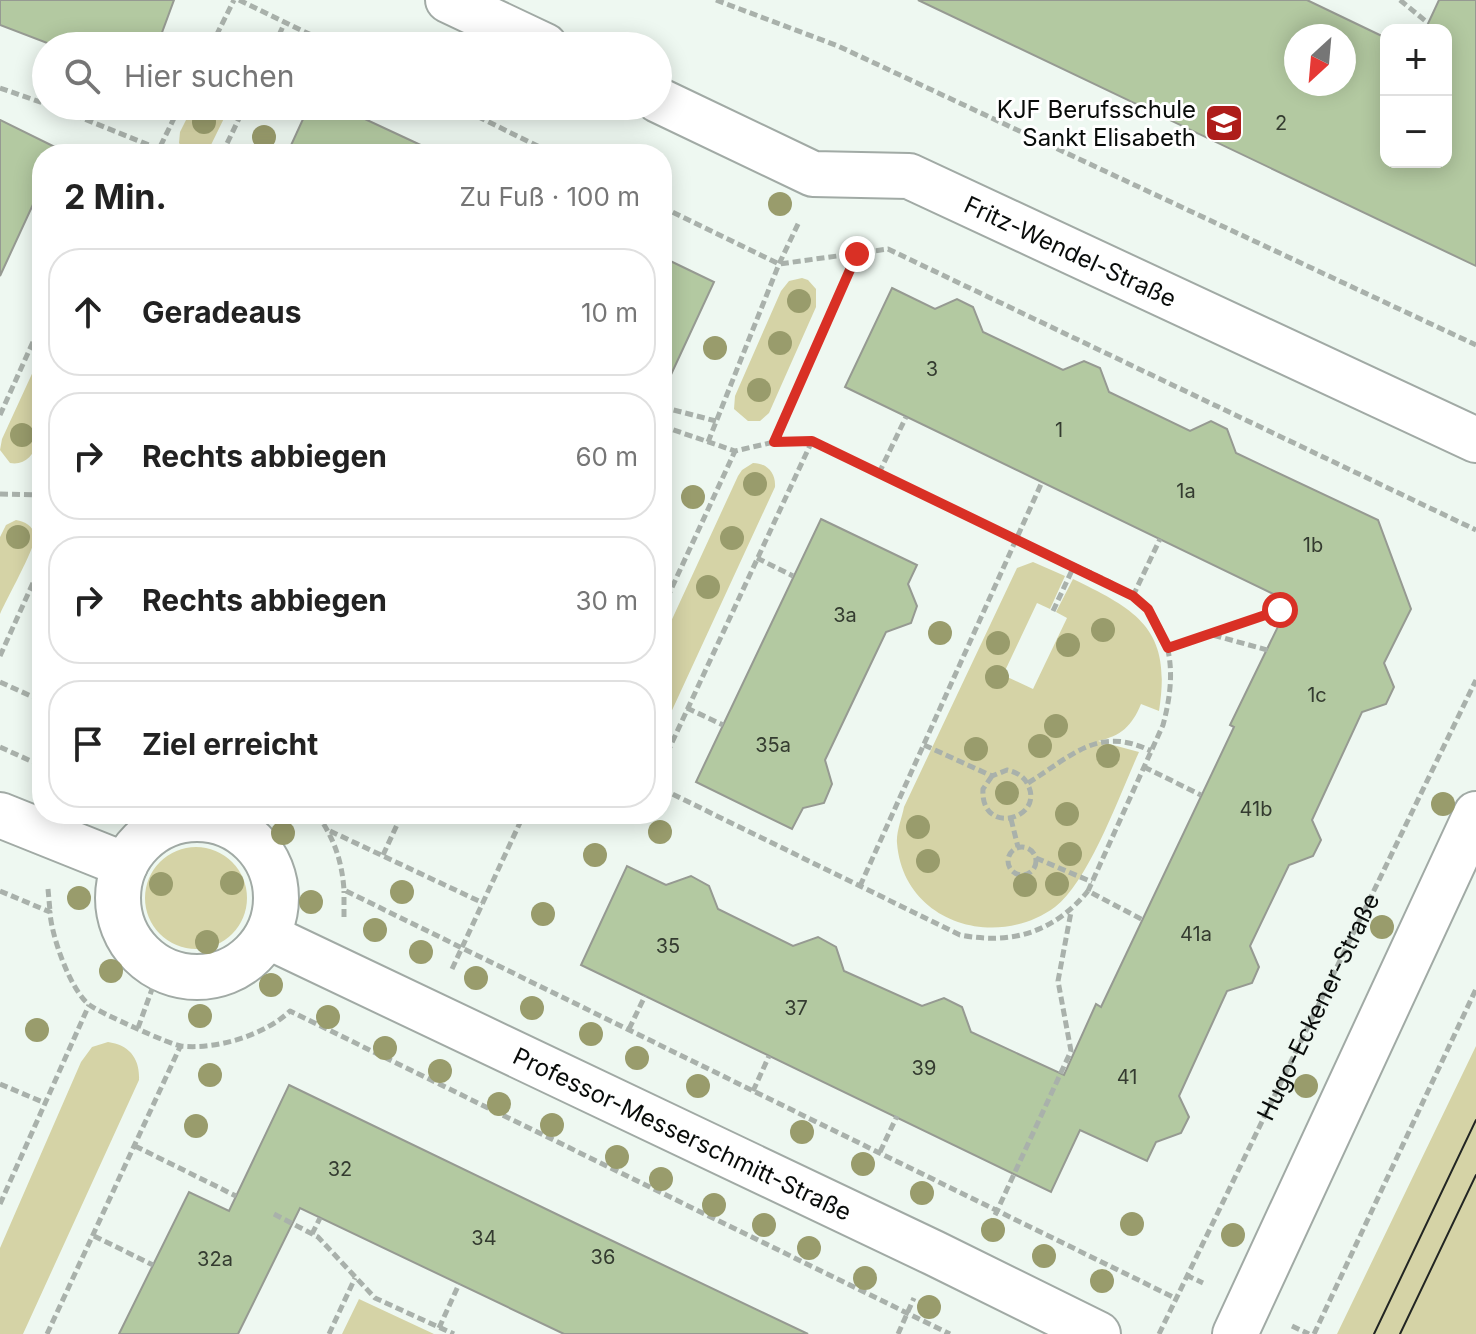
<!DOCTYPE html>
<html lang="de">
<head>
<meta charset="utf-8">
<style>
  body { margin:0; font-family:Inter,sans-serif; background:#f6f6f6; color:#222 }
  .controls { position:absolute; right:24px; top:24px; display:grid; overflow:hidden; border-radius:16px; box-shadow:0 4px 20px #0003 }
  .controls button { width:72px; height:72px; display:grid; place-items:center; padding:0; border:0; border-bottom:2px solid #e0e0e0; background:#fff; color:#222; font:40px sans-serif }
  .compass { position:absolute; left:1284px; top:24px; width:72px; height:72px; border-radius:50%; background:#fff; box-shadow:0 4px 20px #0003; rotate:206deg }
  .stop { position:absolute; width:24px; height:24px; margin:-18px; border:6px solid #d93025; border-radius:50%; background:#fff }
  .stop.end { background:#d93025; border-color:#fff; box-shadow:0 2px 8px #0008 }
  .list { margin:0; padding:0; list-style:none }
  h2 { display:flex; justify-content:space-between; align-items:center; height:104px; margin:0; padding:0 32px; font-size:34px }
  h2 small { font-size:26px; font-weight:400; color:#767676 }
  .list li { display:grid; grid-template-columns:52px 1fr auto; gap:24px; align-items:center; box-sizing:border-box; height:128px; margin:0 16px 16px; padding:0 16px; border:2px solid #e0e0e0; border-radius:32px }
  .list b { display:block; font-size:30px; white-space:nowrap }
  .list em { font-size:26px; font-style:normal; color:#767676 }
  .icon { flex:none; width:44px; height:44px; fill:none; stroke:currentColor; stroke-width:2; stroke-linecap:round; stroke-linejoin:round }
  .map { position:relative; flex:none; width:1476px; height:1334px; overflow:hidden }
  .search { position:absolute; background:#fff; box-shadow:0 4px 20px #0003; left:32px; top:32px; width:640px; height:88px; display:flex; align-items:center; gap:20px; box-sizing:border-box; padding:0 28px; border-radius:44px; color:#767676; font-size:30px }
  .panel { position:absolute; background:#fff; box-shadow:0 4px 20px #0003; left:32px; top:144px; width:640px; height:680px; border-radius:32px }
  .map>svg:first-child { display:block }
  .green { fill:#d5d3a6 }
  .building { fill:#b3c9a1; stroke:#969a92; stroke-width:2; fill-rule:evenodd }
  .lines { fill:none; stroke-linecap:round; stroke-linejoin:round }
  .minor-casing { stroke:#a1aaa5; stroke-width:48 }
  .path { stroke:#a9b1ab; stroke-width:5; stroke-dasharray:8 4; stroke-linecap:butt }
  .minor { stroke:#fff; stroke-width:44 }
  .tram { stroke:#222523; stroke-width:2 }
  .tree { fill:#999c6c }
  .route { stroke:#d93025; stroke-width:10 }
  .labels { text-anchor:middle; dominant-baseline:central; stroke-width:6; stroke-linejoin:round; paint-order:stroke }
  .number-label { font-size:20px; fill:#343b30 }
  .poi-label { font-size:24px; fill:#090c0a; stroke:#fff; text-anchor:end }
  .street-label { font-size:24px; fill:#090c0a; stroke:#fff }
</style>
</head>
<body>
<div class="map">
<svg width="1476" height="1334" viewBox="0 0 1476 1334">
  <rect width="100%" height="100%" fill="#eef8f1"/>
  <!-- green -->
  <path class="green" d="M193 106H230L209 149 204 154H187L179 143 180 132Z
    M802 278 808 280 816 289V307L769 413 760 421H748L734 409 735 396 781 291 789 281Z
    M42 352C42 378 53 470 10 463L0 450 2 439Z
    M753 463C767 463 776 473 775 487L662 732V641L738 476 742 470Z
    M16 520C25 522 33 525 35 536 36 547 6 600 0 614V537L6 525Z
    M1033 562 1065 576 1050 609 1037 603 1003 675 1033 689 1067 618 1056 612 1073 579C1139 611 1172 630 1159 711L1141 704C1132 726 1121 736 1098 741L1139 752C1120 794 1089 881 1055 907 995 951 903 922 897 843 896 832 902 818 904 807L1017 568Z
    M145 898a51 51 0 1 1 102 0a51 51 0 1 1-102 0Z
    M108 1042C129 1045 140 1058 139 1080L23 1334H0V1248L81 1062 92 1047Z
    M1476 1046V1334H1337Z
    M359 1299 434 1334H342Z"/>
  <!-- building -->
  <path class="building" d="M0 0H174L157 46H55L0 25Z
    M918 0H1307L1386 38V162H1446V30H1425L1439 0H1476V266ZM1296 36H1344V84H1296Z
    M309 106H337L440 154H287Z
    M0 120 59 149 56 154H42V185L0 276Z
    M662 257 714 282 662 394Z
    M892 288 935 309 957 299 973 307 983 332 1063 370 1084 361 1100 368 1109 392 1190 431 1211 421 1227 429 1236 453 1378 520 1411 609 1384 663 1394 687 1386 704 1362 712 1312 820 1321 840 1313 856 1289 865 1250 946 1259 967 1252 983 1227 991 1179 1096 1189 1117 1181 1133 1156 1142 1147 1161 1080 1130 1051 1192 581 965 627 866 666 885 691 876 709 886 718 909 793 946 818 937 836 947 844 971 922 1006 944 998 962 1007 971 1032 1064 1075 1096 1004 1101 1007 1234 727 1230 725 1290 602 845 387Z
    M821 519 917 565 908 584 917 606 911 623 886 632 855 697 825 760 832 784 824 803 803 808 792 829 696 782Z
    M289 1085 577 1224 808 1334H564L300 1208 238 1334H119L189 1192 229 1211Z"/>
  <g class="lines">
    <!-- minor casing -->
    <g class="minor-casing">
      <g id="minor">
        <path d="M448 0 545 46"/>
        <path id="s2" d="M658 100 813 174 909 176 1476 440"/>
        <path d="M0 815 125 865"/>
        <circle cx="197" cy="898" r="79"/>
        <path id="s3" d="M267 936 934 1253 1098 1334"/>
        <path d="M1235 1334 1476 814"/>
      </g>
    </g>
    <!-- path -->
    <g class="path">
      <path d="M239 0 334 46"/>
      <path d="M716 0 838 46 1476 345"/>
      <path d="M1400 0 1428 23"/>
      <path d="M211 46 234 0"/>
      <path d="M274 46 285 22"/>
      <path d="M0 88 46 104"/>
      <path d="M52 106 159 149 160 154"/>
      <path d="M456 106 554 154"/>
      <path d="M139 154 159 149 180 106"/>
      <path d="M222 154 245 106"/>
      <path d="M662 207 779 264 888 249 1476 530"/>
      <path d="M662 407 716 421"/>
      <path d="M0 415 42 322"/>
      <path d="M662 426 735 451 774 442 812 441C887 477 961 513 1036 549 1065 562 1129 586 1148 609 1176 644 1174 684 1163 725L1088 891 1143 920"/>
      <path d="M708 442 779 264 799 222"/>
      <path d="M774 442 857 254"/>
      <path d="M879 473 906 417"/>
      <path d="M0 494 42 495"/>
      <path d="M757 558 793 576"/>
      <path d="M1133 596 1160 539"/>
      <path d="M662 609 735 451"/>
      <path d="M1053 611 1074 566"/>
      <path d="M1212 633 1280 610 1285 600"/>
      <path d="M1168 648 1209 634 1271 651"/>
      <path d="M0 656 42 563"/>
      <path d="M0 682 42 701"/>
      <path d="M687 708 723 725"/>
      <path d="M924 745 992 776 1007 770C1016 772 1024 776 1028 785 1045 819 980 837 983 789L992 776"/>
      <path d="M0 747 42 766"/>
      <path d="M662 764 812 441"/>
      <path d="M1144 767 1201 795"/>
      <path d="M1028 783C1072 756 1098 725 1151 751"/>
      <path d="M662 789 960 935C1013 945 1054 932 1088 891"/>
      <path d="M317 814C334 838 342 861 344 890L1175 1298"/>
      <path d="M1011 819 1018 847"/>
      <path d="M330 831 483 903"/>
      <circle cx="1022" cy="861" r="14"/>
      <path d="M383 855 402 814"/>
      <path d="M1036 858 1092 882"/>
      <path d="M860 886 1042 482"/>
      <path d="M48 889 50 911"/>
      <path d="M0 891 50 912C51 935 71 993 91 1006 101 1013 171 1045 181 1046 216 1050 265 1035 290 1011L950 1334"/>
      <path d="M344 917V891"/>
      <path d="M452 969 524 814"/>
      <path d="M138 1028 160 967"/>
      <path d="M629 1029 645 996"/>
      <path d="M0 1084 45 1103"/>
      <path d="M753 1091 769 1056"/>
      <path d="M135 1146 236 1196"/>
      <path d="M880 1152 897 1116"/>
      <path d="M0 1204 89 1005"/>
      <path d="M274 1214 318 1237 375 1298 454 1334"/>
      <path d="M990 1226 1071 1051 1058 981 1071 912"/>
      <path d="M312 1234 320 1218"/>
      <path d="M94 1236 153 1265"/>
      <path d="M1186 1275 1203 1283"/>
      <path d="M1292 1326 1309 1334"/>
      <path d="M439 1328 459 1284"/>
      <path d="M47 1334 180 1047"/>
      <path d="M329 1334 355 1278"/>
      <path d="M898 1334 914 1298"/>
      <path id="s1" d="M1159 1334 1476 680"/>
      <path d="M1314 1334 1476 989"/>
    </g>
    <!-- minor -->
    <use href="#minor" class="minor"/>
    <!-- tram -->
    <path class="tram" d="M1374 1334 1476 1120
      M1400 1334 1476 1175"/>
  </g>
  <!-- trees -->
  <g class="tree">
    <circle cx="204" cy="122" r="12"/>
    <circle cx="264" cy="137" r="12"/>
    <circle cx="780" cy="204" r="12"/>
    <circle cx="799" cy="301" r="12"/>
    <circle cx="780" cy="343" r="12"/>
    <circle cx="715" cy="348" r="12"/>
    <circle cx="759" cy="390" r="12"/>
    <circle cx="22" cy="435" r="12"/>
    <circle cx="755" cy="484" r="12"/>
    <circle cx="693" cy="497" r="12"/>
    <circle cx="18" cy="537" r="12"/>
    <circle cx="732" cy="538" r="12"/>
    <circle cx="708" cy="587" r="12"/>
    <circle cx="1103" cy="630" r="12"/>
    <circle cx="940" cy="633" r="12"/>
    <circle cx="998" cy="643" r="12"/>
    <circle cx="1068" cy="645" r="12"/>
    <circle cx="997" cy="677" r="12"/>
    <circle cx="1056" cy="726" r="12"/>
    <circle cx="1040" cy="746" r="12"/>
    <circle cx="976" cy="749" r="12"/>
    <circle cx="1108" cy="756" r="12"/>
    <circle cx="1007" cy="793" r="12"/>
    <circle cx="1443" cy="804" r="12"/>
    <circle cx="1067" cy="814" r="12"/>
    <circle cx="918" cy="827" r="12"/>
    <circle cx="660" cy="832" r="12"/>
    <circle cx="283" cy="833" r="12"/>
    <circle cx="1070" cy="854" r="12"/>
    <circle cx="595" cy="855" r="12"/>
    <circle cx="928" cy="861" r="12"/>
    <circle cx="232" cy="883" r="12"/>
    <circle cx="161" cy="884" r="12"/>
    <circle cx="1057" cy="884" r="12"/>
    <circle cx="1025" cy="885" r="12"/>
    <circle cx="402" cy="892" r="12"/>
    <circle cx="79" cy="898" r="12"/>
    <circle cx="311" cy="902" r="12"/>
    <circle cx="543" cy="914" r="12"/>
    <circle cx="1382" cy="927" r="12"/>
    <circle cx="375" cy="930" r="12"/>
    <circle cx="207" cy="942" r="12"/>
    <circle cx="421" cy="952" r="12"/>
    <circle cx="111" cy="971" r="12"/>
    <circle cx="476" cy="978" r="12"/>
    <circle cx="271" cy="985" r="12"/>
    <circle cx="532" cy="1008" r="12"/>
    <circle cx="200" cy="1016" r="12"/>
    <circle cx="328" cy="1017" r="12"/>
    <circle cx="37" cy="1030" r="12"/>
    <circle cx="591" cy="1034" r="12"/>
    <circle cx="385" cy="1048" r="12"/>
    <circle cx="637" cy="1058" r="12"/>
    <circle cx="440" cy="1071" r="12"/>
    <circle cx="210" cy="1075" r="12"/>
    <circle cx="698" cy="1086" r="12"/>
    <circle cx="1306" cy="1086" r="12"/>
    <circle cx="499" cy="1104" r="12"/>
    <circle cx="552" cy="1125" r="12"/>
    <circle cx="196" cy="1126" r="12"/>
    <circle cx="802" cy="1132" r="12"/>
    <circle cx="617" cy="1157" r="12"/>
    <circle cx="863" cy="1164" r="12"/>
    <circle cx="661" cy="1179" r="12"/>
    <circle cx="922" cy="1193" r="12"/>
    <circle cx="714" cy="1205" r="12"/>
    <circle cx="1132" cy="1224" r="12"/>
    <circle cx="764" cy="1225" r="12"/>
    <circle cx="993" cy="1230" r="12"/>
    <circle cx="1233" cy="1235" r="12"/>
    <circle cx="809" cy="1248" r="12"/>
    <circle cx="1044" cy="1256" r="12"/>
    <circle cx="865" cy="1278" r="12"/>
    <circle cx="1102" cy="1281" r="12"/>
    <circle cx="929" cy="1307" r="12"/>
  </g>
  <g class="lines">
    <!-- route -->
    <path class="route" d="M857 254 774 442 812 441 1133 596 1148 609 1168 648 1280 610"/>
  </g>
  <!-- icons -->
  <defs>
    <g id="school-square" transform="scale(2)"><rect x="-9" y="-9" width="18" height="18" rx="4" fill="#ae1d1a" stroke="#fff"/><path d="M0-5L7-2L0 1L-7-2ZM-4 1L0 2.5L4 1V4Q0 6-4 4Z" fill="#fff"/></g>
  </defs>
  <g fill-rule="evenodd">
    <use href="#school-square" x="1224" y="123"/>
  </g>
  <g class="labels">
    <!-- number labels -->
    <g class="number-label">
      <text x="1281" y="123">2</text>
      <text x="932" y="369">3</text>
      <text x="1059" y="430">1</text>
      <text x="1186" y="491">1a</text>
      <text x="1313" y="545">1b</text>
      <text x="845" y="615">3a</text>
      <text x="1317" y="695">1c</text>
      <text x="773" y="745">35a</text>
      <text x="1256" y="809">41b</text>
      <text x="1196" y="934">41a</text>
      <text x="668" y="946">35</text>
      <text x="796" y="1008">37</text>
      <text x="924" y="1068">39</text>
      <text x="1127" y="1077">41</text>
      <text x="340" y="1169">32</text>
      <text x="484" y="1238">34</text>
      <text x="603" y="1257">36</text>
      <text x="215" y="1259">32a</text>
    </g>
    <!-- poi labels -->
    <g class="poi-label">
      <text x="1196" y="109">KJF Berufsschule<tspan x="1196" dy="28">Sankt Elisabeth</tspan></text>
    </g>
    <!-- street labels -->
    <g class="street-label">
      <text stroke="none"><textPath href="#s2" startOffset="446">Fritz-Wendel-Straße</textPath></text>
      <text stroke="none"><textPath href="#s1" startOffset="364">Hugo-Eckener-Straße</textPath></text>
      <text stroke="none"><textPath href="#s3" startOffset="460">Professor-Messerschmitt-Straße</textPath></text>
    </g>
  </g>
</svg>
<div class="controls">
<button>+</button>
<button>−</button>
</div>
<svg class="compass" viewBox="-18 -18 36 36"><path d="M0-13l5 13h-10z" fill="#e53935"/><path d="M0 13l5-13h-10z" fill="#767676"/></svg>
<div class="stop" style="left:1280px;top:610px"></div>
<div class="stop end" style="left:857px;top:254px"></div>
<div class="search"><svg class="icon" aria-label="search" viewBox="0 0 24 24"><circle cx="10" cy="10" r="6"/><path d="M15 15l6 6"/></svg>Hier suchen</div>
<section class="panel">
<h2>2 Min.<small>Zu Fuß · 100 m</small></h2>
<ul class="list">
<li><svg class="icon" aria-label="ahead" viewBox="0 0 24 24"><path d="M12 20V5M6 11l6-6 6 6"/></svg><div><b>Geradeaus</b></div><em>10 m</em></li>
<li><svg class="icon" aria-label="right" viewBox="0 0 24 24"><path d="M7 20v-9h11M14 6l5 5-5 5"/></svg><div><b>Rechts abbiegen</b></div><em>60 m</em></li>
<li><svg class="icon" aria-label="right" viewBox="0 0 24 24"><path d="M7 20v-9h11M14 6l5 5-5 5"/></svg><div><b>Rechts abbiegen</b></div><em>30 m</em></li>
<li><svg class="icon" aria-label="arrive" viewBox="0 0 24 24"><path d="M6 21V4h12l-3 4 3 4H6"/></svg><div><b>Ziel erreicht</b></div></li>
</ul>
</section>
</div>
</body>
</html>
